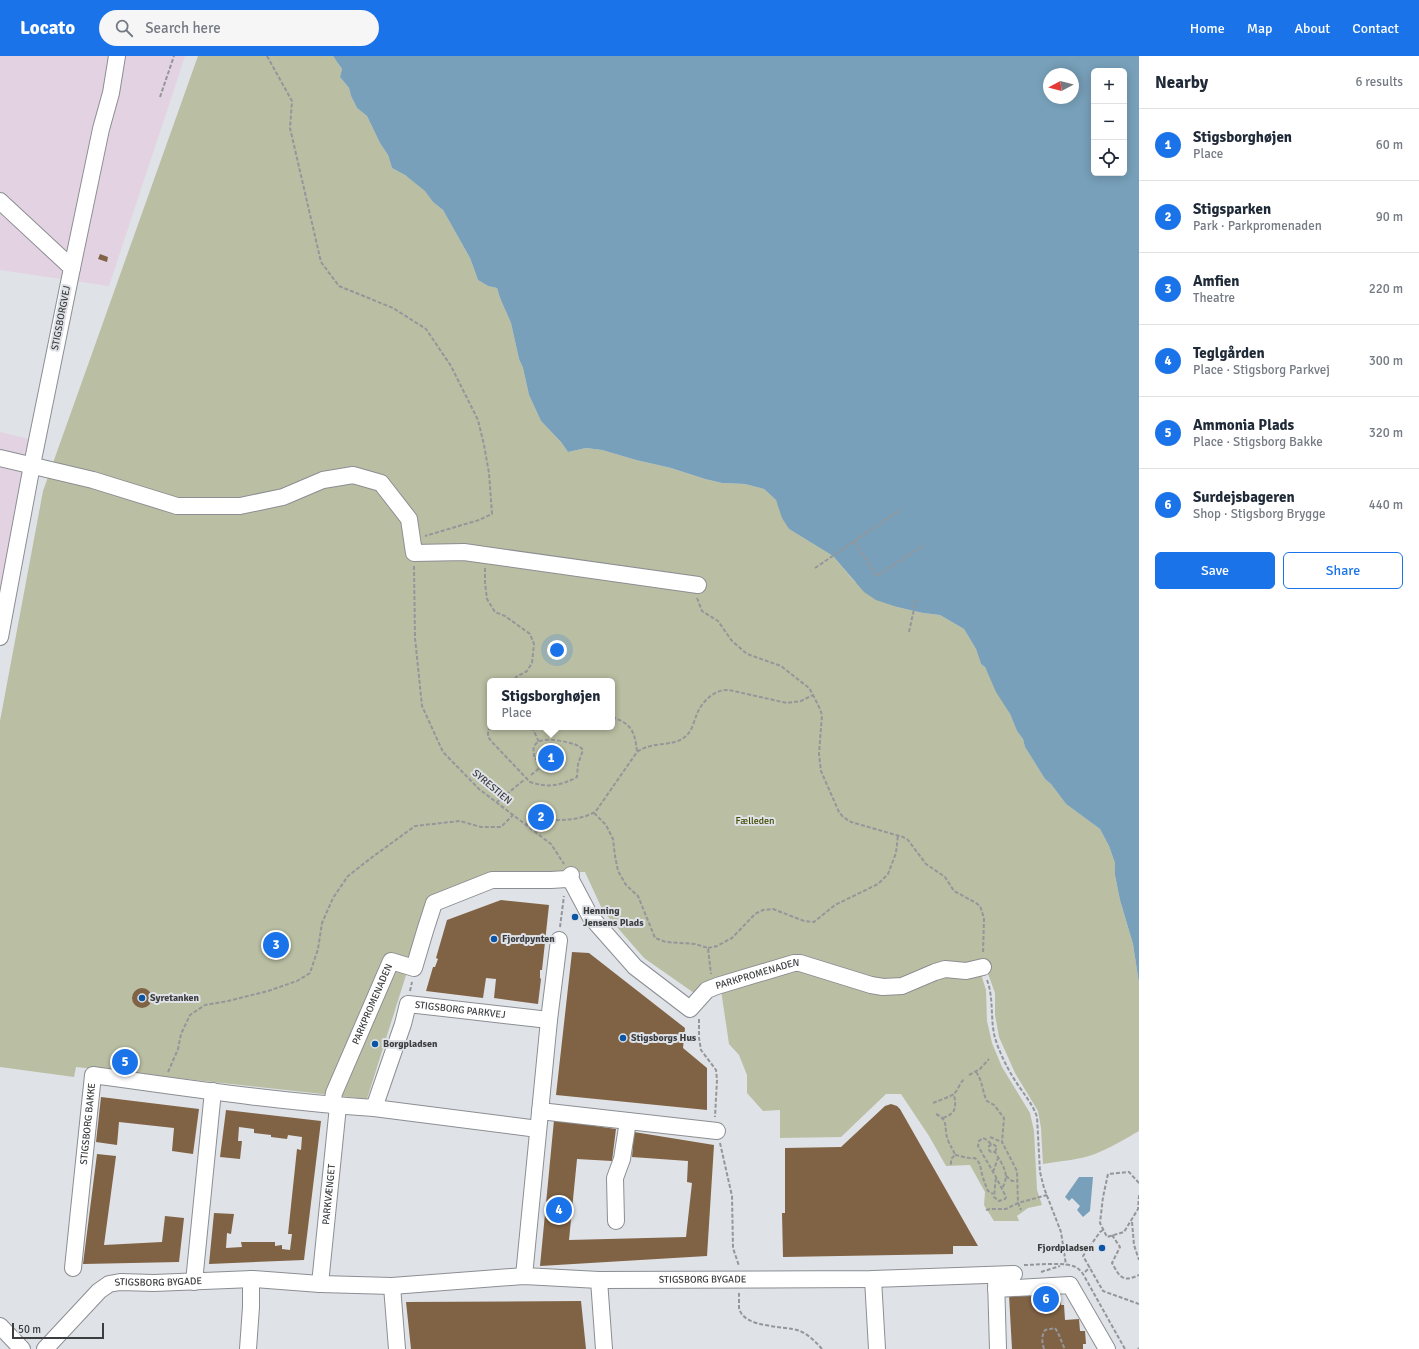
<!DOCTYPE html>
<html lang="en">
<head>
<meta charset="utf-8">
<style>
  body { margin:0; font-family:Signika,sans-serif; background:#f6f6f7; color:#1f2937 }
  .controls { position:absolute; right:12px; top:12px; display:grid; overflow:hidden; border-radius:6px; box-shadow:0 2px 10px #0003 }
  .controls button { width:36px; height:36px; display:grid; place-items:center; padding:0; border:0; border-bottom:1px solid #e0e1e3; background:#fff; color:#1f2937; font:20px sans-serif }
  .compass { position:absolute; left:1043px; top:12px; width:36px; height:36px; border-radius:50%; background:#fff; box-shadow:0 2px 10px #0003; rotate:263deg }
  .scale { position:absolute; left:12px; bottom:10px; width:92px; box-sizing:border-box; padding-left:4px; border:2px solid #3c3d3f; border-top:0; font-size:11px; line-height:14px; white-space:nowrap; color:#3c3d3f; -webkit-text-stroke:3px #dfe2e7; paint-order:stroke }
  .you { position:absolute; left:557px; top:594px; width:14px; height:14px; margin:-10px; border:3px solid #fff; border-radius:50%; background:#1a73e8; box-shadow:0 0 0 6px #1a73e833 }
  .badge { display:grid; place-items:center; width:26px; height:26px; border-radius:50%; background:#1a73e8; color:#fff; font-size:13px; font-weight:700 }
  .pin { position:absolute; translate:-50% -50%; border:2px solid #fff; box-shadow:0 1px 4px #0006 }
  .popup { position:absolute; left:487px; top:622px; width:128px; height:52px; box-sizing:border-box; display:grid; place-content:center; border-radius:6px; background:#fff; filter:drop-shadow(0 1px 3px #0005); font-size:13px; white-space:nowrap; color:#747a83 }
  .popup b { font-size:15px; color:#1f2937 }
  .popup::after { content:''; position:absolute; left:50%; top:100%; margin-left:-8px; border:8px solid transparent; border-top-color:#fff }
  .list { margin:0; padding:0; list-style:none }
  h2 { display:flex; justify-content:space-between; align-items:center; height:52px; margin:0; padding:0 16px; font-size:17px }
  h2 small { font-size:13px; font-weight:400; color:#747a83 }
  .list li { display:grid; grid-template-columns:26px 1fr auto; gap:12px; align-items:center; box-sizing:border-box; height:72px; padding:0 16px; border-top:1px solid #e0e1e3 }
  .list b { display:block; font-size:15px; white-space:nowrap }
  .list p { margin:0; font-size:13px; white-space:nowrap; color:#747a83 }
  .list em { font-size:13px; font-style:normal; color:#747a83 }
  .actions { display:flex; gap:8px; padding:12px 16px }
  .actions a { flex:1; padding:9px 0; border:1px solid #1a73e8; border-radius:6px; text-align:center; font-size:14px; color:#1a73e8 }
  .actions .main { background:#1a73e8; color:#fff }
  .icon { flex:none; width:22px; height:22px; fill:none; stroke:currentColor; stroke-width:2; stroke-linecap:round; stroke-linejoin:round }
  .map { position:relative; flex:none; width:1139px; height:1293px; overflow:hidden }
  header { display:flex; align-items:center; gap:24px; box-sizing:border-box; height:56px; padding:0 20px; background:#1a73e8; color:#fff }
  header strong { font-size:19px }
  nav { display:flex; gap:22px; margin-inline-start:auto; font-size:14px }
  .search { width:280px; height:36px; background:#f6f6f7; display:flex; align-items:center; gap:10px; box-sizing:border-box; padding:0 14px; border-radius:22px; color:#747a83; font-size:15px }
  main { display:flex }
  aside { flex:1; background:#fff }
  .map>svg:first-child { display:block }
  .industrial { fill:#e3d2e2 }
  .green { fill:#babfa3; fill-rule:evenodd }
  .water { fill:#78a0ba; fill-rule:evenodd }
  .building { fill:#806244 }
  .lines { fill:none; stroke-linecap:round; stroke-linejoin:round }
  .minor-casing { stroke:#8b8e92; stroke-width:18 }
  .path { stroke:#94969a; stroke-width:2; stroke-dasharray:4 2; stroke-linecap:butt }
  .minor { stroke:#fff; stroke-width:16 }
  .poi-dot { fill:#0c55a4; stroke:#dfe2e7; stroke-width:1.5 }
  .labels { text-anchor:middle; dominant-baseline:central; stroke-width:4; stroke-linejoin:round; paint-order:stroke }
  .street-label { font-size:10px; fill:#3c3d3f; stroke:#dfe2e7 }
  .park-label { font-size:10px; fill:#424a01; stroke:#dfe2e7 }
  .poi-label { font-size:10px; font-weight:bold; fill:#3c3d3f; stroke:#dfe2e7; text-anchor:start }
</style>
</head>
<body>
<header>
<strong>Locato</strong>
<div class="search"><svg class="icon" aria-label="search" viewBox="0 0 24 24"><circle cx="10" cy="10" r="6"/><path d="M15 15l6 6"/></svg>Search here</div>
<nav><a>Home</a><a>Map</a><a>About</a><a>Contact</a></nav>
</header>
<main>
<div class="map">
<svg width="1139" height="1293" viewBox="0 0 1139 1293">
  <rect width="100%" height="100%" fill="#dfe2e7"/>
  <!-- industrial -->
  <path class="industrial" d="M0 0H185L109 230 0 214Z
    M0 376 29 383 0 545Z"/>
  <!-- green -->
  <path class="green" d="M198 0H333L342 13 340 21 349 32 351 40 357 52 367 60 380 87 388 99 392 112 405 119 426 135 433 146 443 154 470 202 478 224 488 230 497 232 500 242 511 267 519 303 523 312 529 339 541 365 561 386 568 396 586 392 602 394 636 404 671 412 705 423 722 427 745 428 764 433 776 444 789 473 833 500 855 526 897 551 923 557 940 559 964 573 976 593 981 608 985 611 997 636 1010 658 1017 675 1023 683 1025 691 1045 723 1051 728 1066 748 1100 773 1109 790 1115 807V819L1120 844 1133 888 1139 927V1075C1125 1083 1110 1092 1095 1098 1079 1104 1060 1105 1043 1108L1041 1072 1038 1055 1015 1017 999 981 995 959V937L987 915 981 918 986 934 987 965 992 987 1002 1011 1030 1057 1034 1075 1037 1134 1042 1149 1028 1152 1017 1160 1019 1165H994L984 1149 985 1136 970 1109 946 1110 929 1080 901 1038H886L841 1081 780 1082V1054L763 1055 747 1037V1019L739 999 729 988 721 934 694 937 644 902 603 855 585 816 488 817 430 843 367 1043 76 1011 74 1021 0 1011V665L43 435ZM490 625H612V671H490Z"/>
  <!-- water -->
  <path class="water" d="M333 0H1139V927L1133 888 1120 844 1115 819V807L1109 790 1100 773 1066 748 1051 728 1045 723 1025 691 1023 683 1017 675 1010 658 996 636 985 611 981 608 976 593 964 573 940 559 923 557 897 551 876 544 864 536 833 500 789 473 782 462 776 444 764 433 745 428 722 427 705 423 671 412 636 404 602 394 586 392 568 396 561 386 541 365 529 339 523 312 519 303 511 267 500 242 497 232 488 230 478 224 470 202 443 154 433 146 425 135 405 119 392 112 388 99 380 87 367 60 357 52 351 40 349 32 340 21 342 13ZM1094 15H1124V117H1094ZM1049 18H1073V42H1049Z
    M1079 1121H1093L1090 1155 1083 1161 1077 1154 1080 1150 1072 1142 1069 1145 1065 1141Z"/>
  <!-- building -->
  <path class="building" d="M100 198 108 201 107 206 98 203Z
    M501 844 549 849 542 914H540V922L541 923 538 948 494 942 496 923 486 922 483 942 426 935 433 911H435L438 903 436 902 447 864Z
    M572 896 589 897 685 972 683 992 707 1012V1054L556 1039Z
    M132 942a10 10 0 1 1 20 0a10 10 0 1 1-20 0Z
    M101 1041 199 1053 193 1098 172 1095 174 1072 119 1066 117 1089 96 1086Z
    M891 1048 897 1050 900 1053 978 1190H953V1198L783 1201 782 1157H785V1092L841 1091 885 1050Z
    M226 1054 321 1065 304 1204 209 1208 214 1157 234 1158 231 1178 227 1177 226 1192 242 1191 241 1186H275V1190L282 1189V1193L290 1194 292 1178H288L297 1093 301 1094 302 1081 288 1079 287 1083 271 1081V1079L254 1077V1073L239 1071 238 1085H242L240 1103 220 1101Z
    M554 1064 616 1073 612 1105 577 1103 569 1184 686 1181 692 1127 687 1126 688 1105 632 1101 634 1076 714 1089 707 1200 540 1210Z
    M97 1098 116 1100 104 1189 162 1186 165 1160 184 1162 179 1206 83 1208Z
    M1060 1236 1061 1249H1064L1065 1264 1079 1263 1080 1275H1085L1086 1288H1083V1293H1012L1009 1239Z
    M581 1245 586 1293H411L406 1246Z"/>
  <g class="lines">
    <!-- minor casing -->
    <g class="minor-casing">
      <g id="minor">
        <path d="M0 145 72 212 32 409 0 581"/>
        <path d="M72 212 101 73 111 37 117 0"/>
        <path d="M0 402 93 424 177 450H240L283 441 323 424 353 419 381 427 409 463 414 497 464 496 698 529"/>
        <path id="s1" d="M567 823 572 826 590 860 635 911 690 953 707 934 717 930 794 907H800L871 929 883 931 902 930 935 916 945 913 966 915 983 911"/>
        <path id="s2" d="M332 1049 334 1037 391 905 414 912 425 875 434 847 492 824H551L567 823 571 819"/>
        <path d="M374 1052 538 1073"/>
        <path d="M540 1055 717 1075"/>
        <path d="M616 1165 615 1122 622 1103 628 1065"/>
        <path id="s3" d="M73 1212 93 1019C187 1032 280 1046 374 1052L403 968 408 948 549 964"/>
        <path d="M524 1220 549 964 559 884"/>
        <path d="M873 1223 877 1293"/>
        <path d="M996 1223 998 1293"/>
        <path d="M599 1224 604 1293"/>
        <path d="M194 1226 213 1035"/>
        <path id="s4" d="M320 1228 338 1050"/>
        <path d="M392 1230 397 1293"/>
        <path d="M996 1233 1070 1229 1107 1293"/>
        <path d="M0 1270 22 1293"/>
        <path id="s5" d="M45 1293 99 1235 109 1228 120 1226 154 1227 253 1223 320 1228 392 1230 524 1220 599 1224 873 1223 1014 1218"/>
        <path d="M248 1293 251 1251V1223"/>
      </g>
    </g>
    <!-- path -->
    <path class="path" d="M267 0 292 45 290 72 321 206 339 230 393 252 426 273 451 310 478 364 484 389 489 417 492 458 479 464 425 480
      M160 41 174 0
      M854 486 877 520 924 489
      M414 510 415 582 422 650 443 696 479 733 551 788 564 808
      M485 512V527L487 543 495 556 505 560 530 578 534 588 532 607 527 615 516 621 514 625
      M815 512 900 454
      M697 542 702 555 718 565 732 585 747 598 781 610 809 632 813 639 820 653 822 659 819 698 821 715 839 756 843 761 851 766 903 781 908 784 926 808 945 821 954 835 976 847 980 850 984 862 983 898
      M909 576 916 544
      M612 661C632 668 635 676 637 696
      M491 671 488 674V681L492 686 530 726C548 732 560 730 577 721L578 708 583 694C578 688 573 688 566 686 552 683 527 679 535 703L541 704
      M532 671 539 686
      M541 702a11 11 0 1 1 22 0a11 11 0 1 1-22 0Z
      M531 719 543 709
      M497 746 524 724
      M594 757 606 769 613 783 615 800 618 815 626 829 638 840 655 882 666 886 695 888 708 892 711 918
      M526 768C531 767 536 765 541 765 561 763 579 766 596 755L637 696C654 684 673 692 686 680 692 675 694 665 697 658 702 645 715 633 729 634L787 647 801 645 813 639
      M560 871 564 840
      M708 892 717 890 732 882 755 858 763 854 773 853 804 865 814 866 835 849 878 828 888 818 896 797 898 779
      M987 924C994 942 990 963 995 982 999 995 1006 1010 1013 1021 1021 1035 1032 1046 1037 1061L1040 1116 1044 1132 1061 1176 1066 1209
      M410 935 412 926
      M699 963V982L701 994 716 1014 717 1024 715 1061
      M168 1016 178 993 181 978 190 959 205 949 228 945 268 935 297 925 310 917 318 893 322 867 333 842 348 820 371 802 415 770 460 765 481 771H501L513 759
      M976 1016C983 1025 982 1036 987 1045L994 1049 1004 1062 1002 1086 1017 1115 1018 1147 1021 1154
      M969 1019 980 1013 989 1003
      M933 1047C935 1046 952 1040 954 1038 958 1034 960 1027 964 1023
      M936 1058C950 1065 943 1072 948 1084 950 1090 953 1093 955 1099L951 1103V1109
      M943 1062C957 1057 956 1051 954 1038
      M990 1081 1002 1086
      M720 1087 732 1140 733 1192 739 1210
      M991 1088 987 1084 983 1082 979 1085 978 1090 996 1121 1006 1141 1005 1143 999 1145 994 1141 996 1121
      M995 1096 997 1091 993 1088 989 1090V1094L991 1096H995C1002 1108 1011 1119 1002 1132
      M955 1099C962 1100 968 1103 975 1102 982 1108 980 1114 983 1121 984 1126 986 1130 988 1135L993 1138
      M993 1116 998 1102
      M1006 1120 1012 1125H1017
      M1139 1127 1129 1116 1108 1118 1103 1141 1100 1167 1107 1181 1124 1176 1138 1153 1139 1139
      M986 1154 990 1153H1006L1018 1147 1047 1139
      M1132 1166 1134 1189 1139 1204
      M1103 1174 1100 1176 1083 1200 1103 1235 1139 1248
      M1112 1179 1120 1191 1112 1207C1120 1221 1122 1227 1139 1219
      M1024 1209C1036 1209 1062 1206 1073 1210 1077 1211 1080 1214 1083 1218L1125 1293
      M1041 1216 1060 1210
      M1085 1216 1090 1211
      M739 1237C739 1241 739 1247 739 1252 744 1273 784 1269 800 1275 809 1279 816 1286 822 1293
      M1044 1293C1042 1286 1041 1281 1045 1274L1055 1272C1060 1279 1061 1286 1065 1293
      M1138 1293 1139 1292"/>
    <!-- minor -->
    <use href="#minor" class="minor"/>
  </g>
  <!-- markers -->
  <g class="poi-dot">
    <circle cx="575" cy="861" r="4"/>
    <circle cx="494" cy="883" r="4"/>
    <circle cx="142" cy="942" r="4"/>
    <circle cx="623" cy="982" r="4"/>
    <circle cx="375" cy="988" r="4"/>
    <circle cx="1102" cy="1192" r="4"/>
  </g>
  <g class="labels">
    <!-- street labels -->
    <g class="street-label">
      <text transform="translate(61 262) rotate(-79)">STIGSBORGVEJ</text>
      <text transform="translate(492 731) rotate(40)">SYRESTIEN</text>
      <text stroke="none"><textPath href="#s1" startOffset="260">PARKPROMENADEN</textPath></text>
      <text stroke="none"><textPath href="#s2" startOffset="109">PARKPROMENADEN</textPath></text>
      <text stroke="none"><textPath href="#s3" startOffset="639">STIGSBORG PARKVEJ</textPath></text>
      <text stroke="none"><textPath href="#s3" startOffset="145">STIGSBORG BAKKE</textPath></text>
      <text stroke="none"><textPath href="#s4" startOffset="90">PARKVÆNGET</textPath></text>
      <text stroke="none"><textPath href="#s5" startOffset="686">STIGSBORG BYGADE</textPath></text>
      <text stroke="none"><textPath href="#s5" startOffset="141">STIGSBORG BYGADE</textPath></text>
    </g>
    <!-- park labels -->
    <g class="park-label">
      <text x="755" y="765">Fælleden</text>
    </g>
    <!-- poi labels -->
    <g class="poi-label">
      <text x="583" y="855">Henning<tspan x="583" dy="12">Jensens Plads</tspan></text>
      <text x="502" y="883">Fjordpynten</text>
      <text x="150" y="942">Syretanken</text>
      <text x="631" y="982">Stigsborgs Hus</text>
      <text x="383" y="988">Borgpladsen</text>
      <text x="1094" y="1192" text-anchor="end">Fjordpladsen</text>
    </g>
  </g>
</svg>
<div class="controls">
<button>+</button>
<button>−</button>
<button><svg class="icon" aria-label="locate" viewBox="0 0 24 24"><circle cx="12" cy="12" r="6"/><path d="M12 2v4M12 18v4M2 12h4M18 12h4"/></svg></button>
</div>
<svg class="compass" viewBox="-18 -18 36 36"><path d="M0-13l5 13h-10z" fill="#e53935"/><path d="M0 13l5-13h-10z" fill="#747a83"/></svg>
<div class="scale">50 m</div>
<div class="you"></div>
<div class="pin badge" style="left:551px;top:702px">1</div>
<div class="popup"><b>Stigsborghøjen</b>Place</div>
<div class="pin badge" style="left:541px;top:761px">2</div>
<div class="pin badge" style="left:276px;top:889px">3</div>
<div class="pin badge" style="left:559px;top:1154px">4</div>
<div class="pin badge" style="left:125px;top:1006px">5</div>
<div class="pin badge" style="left:1046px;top:1243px">6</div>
</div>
<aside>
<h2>Nearby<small>6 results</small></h2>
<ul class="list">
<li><span class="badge">1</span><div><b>Stigsborghøjen</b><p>Place</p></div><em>60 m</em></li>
<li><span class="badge">2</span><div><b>Stigsparken</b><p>Park · Parkpromenaden</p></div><em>90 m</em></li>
<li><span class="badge">3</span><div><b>Amfien</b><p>Theatre</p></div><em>220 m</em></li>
<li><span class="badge">4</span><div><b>Teglgården</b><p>Place · Stigsborg Parkvej</p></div><em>300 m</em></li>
<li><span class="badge">5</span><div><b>Ammonia Plads</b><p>Place · Stigsborg Bakke</p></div><em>320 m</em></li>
<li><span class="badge">6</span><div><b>Surdejsbageren</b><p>Shop · Stigsborg Brygge</p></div><em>440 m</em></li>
</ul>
<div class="actions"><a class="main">Save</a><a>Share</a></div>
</aside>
</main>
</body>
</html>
